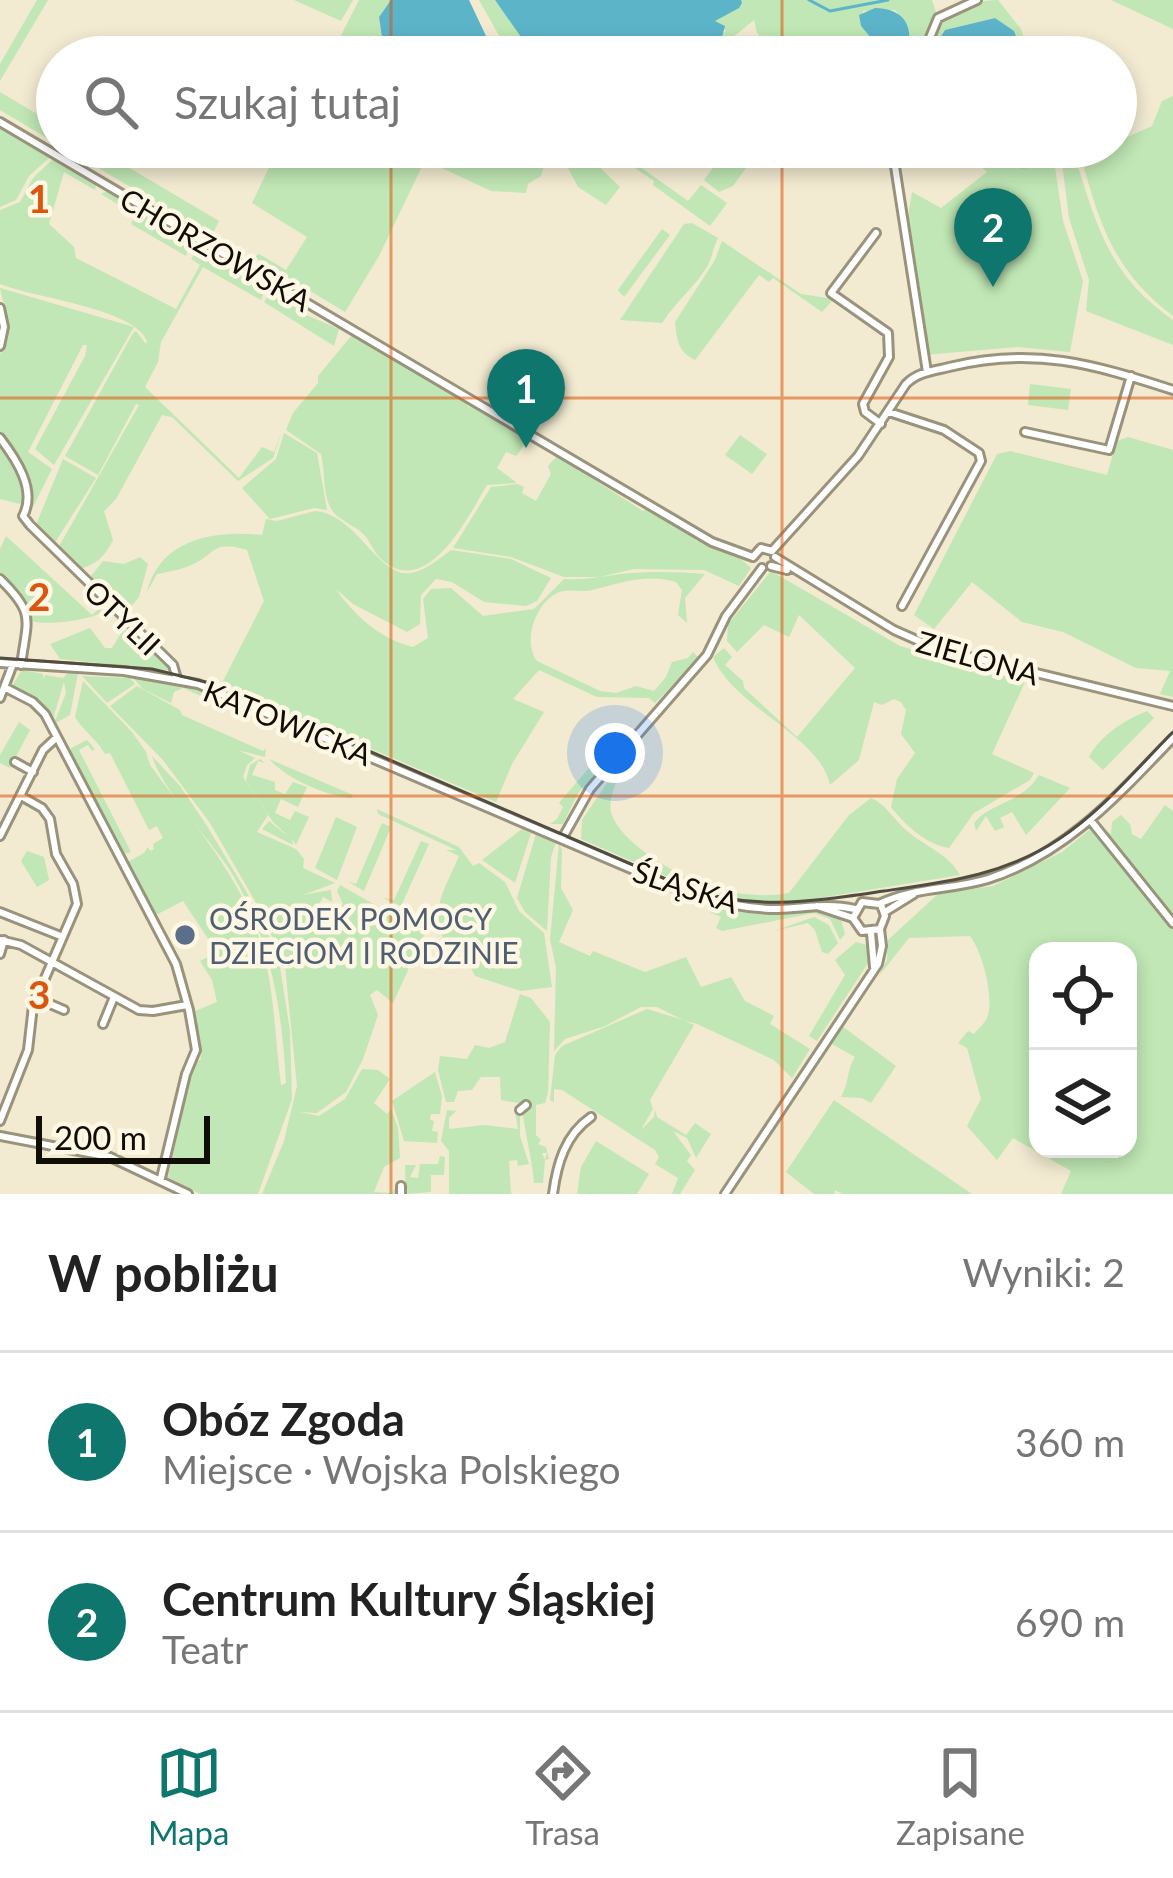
<!DOCTYPE html>
<html lang="pl">
<head>
<meta charset="utf-8">
<style>
  body { margin:0; font-family:Lato,sans-serif; background:#f6f6f6; color:#222 }
  .controls { position:absolute; right:36px; bottom:36px; display:grid; overflow:hidden; border-radius:24px; box-shadow:0 6px 18px #0003 }
  .controls button { width:108px; height:108px; display:grid; place-items:center; padding:0; border:0; border-bottom:3px solid #e0e0e0; background:#fff; color:#222; font:60px sans-serif }
  .scale { position:absolute; left:36px; bottom:30px; width:174px; box-sizing:border-box; padding-left:12px; border:6px solid #100d06; border-top:0; font-size:33px; line-height:42px; white-space:nowrap; color:#100d06; -webkit-text-stroke:9px #fef7e3; paint-order:stroke }
  .you { position:absolute; left:615px; top:753px; width:42px; height:42px; margin:-30px; border:9px solid #fff; border-radius:50%; background:#1a73e8; box-shadow:0 0 0 18px #1a73e833 }
  .badge { display:grid; place-items:center; width:78px; height:78px; border-radius:50%; background:#0f766e; color:#fff; font-size:39px; font-weight:700 }
  .pin { position:absolute; translate:-50% -99px; filter:drop-shadow(0 3px 6px #0008) }
  .pin::after { content:''; position:absolute; top:63px; width:42px; height:36px; background:inherit; clip-path:polygon(0 0,100% 0,50% 100%) }
  .list { margin:0; padding:0; list-style:none }
  h2 { display:flex; justify-content:space-between; align-items:center; height:156px; margin:0; padding:0 48px; font-size:51px }
  h2 small { font-size:39px; font-weight:400; color:#767676 }
  .list li { display:grid; grid-template-columns:78px 1fr auto; gap:36px; align-items:center; box-sizing:border-box; height:180px; padding:0 48px; border-top:3px solid #e0e0e0 }
  .list b { display:block; font-size:45px; white-space:nowrap }
  .list p { margin:0; font-size:39px; white-space:nowrap; color:#767676 }
  .list em { font-size:39px; font-style:normal; color:#767676 }
  .icon { flex:none; width:66px; height:66px; fill:none; stroke:currentColor; stroke-width:2; stroke-linecap:round; stroke-linejoin:round }
  .map { position:relative; flex:none; width:1173px; height:1194px; overflow:hidden }
  .search { position:absolute; background:#fff; box-shadow:0 6px 18px #0003; left:36px; right:36px; top:36px; height:132px; display:flex; align-items:center; gap:30px; box-sizing:border-box; padding:0 42px; border-radius:66px; color:#767676; font-size:45px }
  .sheet { height:516px; background:#fff }
  nav { display:flex; justify-content:space-around; align-items:center; box-sizing:border-box; height:168px; border-top:3px solid #e0e0e0; background:#fff; font-size:33px; color:#767676 }
  nav a { display:grid; justify-items:center; gap:6px }
  nav .on { color:#0f766e }
  .map>svg:first-child { display:block }
  .green { fill:#c0e7b5; fill-rule:evenodd }
  .water { fill:#5cb4c9 }
  .lines { fill:none; stroke-linecap:round; stroke-linejoin:round }
  .stream { stroke:#5cb4c9; stroke-width:3 }
  .minor-casing { stroke:#9a937c; stroke-width:12 }
  .minor { stroke:#fff; stroke-width:6 }
  .tram { stroke:#514d40; stroke-width:3 }
  .grid { fill:none; stroke:#dd550c; stroke-width:3; stroke-opacity:0.55 }
  .service-dot { fill:#5c6f8a; stroke:#fef7e3; stroke-width:4.5 }
  .labels { text-anchor:middle; dominant-baseline:central; stroke-width:9; stroke-linejoin:round; paint-order:stroke }
  .street-label { font-size:30px; fill:#100d06; stroke:#fef7e3 }
  .service-label { font-size:30px; fill:#4e5e75; stroke:#fef7e3; text-anchor:start }
  .grid-label { font-size:39px; text-anchor:middle; font-weight:bold; fill:#dd550c; stroke:#fef7e3; stroke-width:9; stroke-linejoin:round; paint-order:stroke }
</style>
</head>
<body>
<div class="map">
<svg width="1173" height="1194" viewBox="0 0 1173 1194">
  <rect width="100%" height="100%" fill="#f2ead1"/>
  <!-- green -->
  <path class="green" d="M37 0H48L0 81V64Z
    M294 0H353L341 21Z
    M359 0H391L379 17 385 57H330Z
    M479 0H495L535 57H511Z
    M741 0H932L937 15 929 32C949 16 969 0 998 0L1021 29 1030 57H1024L1014 32 995 18 945 30 928 57H907C912 36 909 26 895 10L863 11 861 26 887 57H776L757 33 754 20 732 38 736 43 721 57H630L671 39 715 38 726 31 715 21 733 10Z
    M1111 0H1173V29Z
    M0 92 57 126V144L0 110Z
    M1173 96V316C1110 268 1099 220 1078 147H1116V142L1152 126 1162 101Z
    M0 128 50 157 29 176 16 200 0 207Z
    M279 147H539L546 160 541 176 528 184 526 193 491 191 425 160 379 256 345 312 254 257 259 254 286 270 307 237 252 203Z
    M728 147H761L733 186 719 192 704 180Z
    M960 147H980L1009 166 1043 150V147H1052L1063 221 1083 281 1070 352 1017 347 924 355 904 241 912 192 941 208 987 172Z
    M1060 147H1072C1095 220 1106 274 1173 320V345L1086 311 1089 280 1069 218Z
    M580 148 620 187 606 205 578 187 567 166 575 149Z
    M101 151 219 221 214 231 209 233 100 169 97 162Z
    M53 159 96 185 95 190 64 172 49 224 74 247 76 258 176 309 200 265 191 259 200 246 267 284 261 300 203 267 161 342 158 362 145 387 239 478 262 447 274 452 282 430 273 458 238 481 172 417 162 415 116 499 104 511 113 540C105 556 97 564 80 569L57 550 139 405 136 404 98 475 65 456 133 333 136 331 146 344 147 341C134 308 34 298 0 284V210L20 202 33 178Z
    M632 161 688 201 701 185 727 203 710 226 653 185 654 181 629 164Z
    M107 191 191 240 186 256 131 224 135 215 101 194Z
    M692 223 718 238C713 248 712 258 707 267 693 289 677 300 662 323L620 320 684 224Z
    M662 229 670 235 624 297 618 290Z
    M722 241 801 294 834 299 822 312 773 278 769 282 759 275 695 360C678 352 677 340 675 322L715 260Z
    M0 288 134 327 54 465 35 449 85 356 87 345H83L28 452 52 469 32 509 22 466 0 434V355L8 322Z
    M272 290 304 314 339 329 334 346 264 302Z
    M352 335 468 403V408L471 405 529 439 516 456 506 452 497 468 517 483 487 485C469 515 428 600 382 560 375 554 372 545 366 537 358 527 346 524 336 515 321 500 326 473 321 454L286 430 293 413 318 383V376Z
    M1030 384 1071 389 1068 410 1028 405Z
    M284 433 317 453 327 510 314 508 270 519 242 488 276 459Z
    M740 435 767 454 752 474 725 455Z
    M1128 437 1173 450V697L1160 694 1170 671 1136 668 1063 632 1022 622 972 582 934 629 914 615 997 454 1010 451 1107 475 1117 441Z
    M0 442 24 481 26 495 20 504 0 499Z
    M557 456 643 511 646 508 695 537 696 542 699 539 741 559 751 568 739 586 704 570 634 569 599 577H564L511 557 453 548 491 487 518 484 524 487 522 493 536 501 551 474 548 466Z
    M63 459 96 478 54 544 36 525Z
    M315 511C361 515 380 587 418 571 430 567 441 557 451 550L511 559 551 578 537 601 526 606 484 602 452 582 436 579 421 595 420 624 407 632 353 604 335 588C354 615 380 639 413 647L428 638 423 599 431 589 451 588 483 616 534 609 564 579C589 581 609 574 634 573 657 571 682 572 705 574L685 598 687 623 678 615 682 590 676 582C647 573 620 583 592 590 580 593 567 587 555 594 534 607 523 642 537 661L600 691 616 693 636 686 654 691 666 677 672 662 688 658 693 652 699 658 655 703 649 698 597 697 539 670 513 699 544 712 512 764 496 802 221 685 264 601 247 550C210 539 217 555 189 566 179 570 167 572 157 574L147 592C160 539 214 530 262 535L266 519 277 521Z
    M6 536 92 615 101 607V601L104 611C93 620 45 626 32 621L26 601 0 575V549Z
    M140 557 148 564 139 597 124 615 101 593 91 576 103 561 124 564Z
    M771 571 900 646 1025 682 992 754 1034 773 1030 780 974 813 949 848C927 845 905 825 891 807L897 779 915 753 901 734 906 710 901 702 894 699 882 705 874 702 859 760 830 785C820 735 734 708 713 657L724 648 732 657 725 665 743 681 744 688 797 737 855 668 799 615 789 637 764 625 737 652 727 641 728 624Z
    M125 627 145 641 174 671 60 659 50 644 90 628 105 648H112Z
    M22 670 43 674V679L45 675 63 678 68 673H78L70 715 54 724 66 693 64 682 52 722 39 705 40 697 37 704 10 689Z
    M82 676 130 678 135 684 107 703Z
    M134 679C173 674 247 703 282 725L275 729 183 688 174 692 171 703 143 689Z
    M83 681 132 732 146 752 150 765C187 816 235 869 256 929 275 979 274 1033 281 1085L286 1083C282 1006 269 928 225 863 203 832 163 790 152 756L180 786 207 826 246 891 278 954 290 1031 292 1099 258 1194H200L168 1177 191 1072 195 1061 201 1060 195 1011 217 1002 212 980 200 961 212 955 213 946 183 901 154 916 126 863 144 853 148 847 150 851 154 849 153 844 163 838 157 826 149 830 110 753 105 754C96 738 84 732 75 717Z
    M137 686 180 710 182 715 263 751 266 748 265 757 238 750 255 758 247 765 243 777 268 815 257 832 296 849 304 859 303 868 335 883 303 895 331 890 332 902 323 897 317 908 332 918 343 904 337 891 340 885 389 913 392 908 401 911 399 916 404 919 408 914 427 923V929L393 1003 377 990 370 995 378 1015 363 1059 346 1092 317 1113 300 1112 319 1116 345 1099 362 1069 378 1070 390 1079 374 1103 387 1114 391 1109 398 1128 400 1158 384 1167 374 1192 393 1193 394 1189 398 1194H262L284 1141 297 1086 285 966 263 915 210 823 163 760 110 706Z
    M1147 711 1154 718 1103 770 1089 757C1102 734 1123 721 1147 711Z
    M19 722 30 730 10 768 0 763V755Z
    M630 728 634 732 578 793 563 824H550L557 819 563 807 559 803 622 729Z
    M87 740 95 749 92 751 88 745 79 750 131 852 124 854 70 755 71 748Z
    M260 759 265 763 258 761 252 775 275 782V790L285 794 293 782 307 787 298 807 281 799 275 813 290 820 295 811 309 817 296 845 292 839 293 845 262 829 269 821 290 838 273 822 246 781 250 765Z
    M269 759 353 795 352 798C325 796 286 778 269 759Z
    M623 759C623 774 607 794 611 812 619 845 692 885 724 891 746 895 767 897 789 893L849 815 871 798C886 804 894 820 907 831 924 846 949 854 960 875L801 901H754L698 890 581 839 582 820Z
    M1039 775 1070 788 1026 835 1012 812 1000 818 1004 827 995 831 986 816 976 831 974 823C989 803 1022 803 1039 775Z
    M1165 805 1173 811V919L1098 824 1111 834 1112 822 1121 815 1130 824 1132 834 1141 839Z
    M377 809 459 847 473 866 479 863 505 882 519 911 544 933 552 987 521 991 475 976 459 942 447 947C428 910 444 892 459 856L446 850H456L378 814Z
    M336 817 357 827 337 880 315 868Z
    M382 823 391 827 364 891 347 881 356 884Z
    M1093 827 1173 928V1194H1061L1071 1171 1013 1138 997 1160 967 1126 981 1099 967 1048 958 1043 968 1031 974 1034C978 1029 984 1024 987 1018 995 998 982 951 970 936L909 938 878 977 887 960 888 940 938 894 993 886 1062 852ZM1038 951H1128V1149H1038Z
    M522 829 531 833 515 883 482 860Z
    M536 834 556 842 551 857 547 931 525 912 517 898Z
    M421 841 429 844 401 906 383 898 394 900Z
    M559 844 562 850 561 888 573 910 559 942 590 956 593 951 645 972 686 957 701 987 731 977 745 1001 774 1016 770 1024 810 1049 792 1078 774 1060 697 1024 685 1021 694 1025 650 1100 653 1109 641 1130 654 1117 655 1110 657 1117 686 1135 695 1123 711 1134 696 1158 687 1138 673 1131 691 1155 687 1161 695 1170 680 1194H672L678 1178 655 1164 659 1157 655 1150 562 1090 554 1089V1102L550 1100 555 1055 562 1046 647 1009 683 1020 657 1007H641L605 1026 565 1039 554 1051 556 968 550 939Z
    M27 851 44 857 49 880 37 887 21 861Z
    M714 906 773 913 820 911 840 916 845 934 840 940 830 919 814 913 722 931 716 928 721 917 710 912Z
    M814 917 829 925 838 943 828 954 822 952 815 930 808 923 774 931Z
    M856 942 871 946 870 960 817 1041 809 1036 845 975 835 960Z
    M520 994 531 998 550 1022 548 1092 545 1103 536 1105V1135L541 1140 538 1144 546 1147 549 1159 545 1160 547 1153H542L545 1160 543 1183H534C532 1157 525 1134 522 1108L531 1105 501 1100 500 1077H481L472 1090 458 1091 454 1102H446L438 1070 440 1056 467 1059 475 1045 489 1048 505 1042Z
    M842 1026 896 1066 871 1103 862 1098 841 1097C850 1081 846 1071 855 1057L832 1044Z
    M435 1072 442 1096 440 1114H431L430 1120 434 1121 432 1131 438 1132 437 1143 404 1141 392 1101Z
    M834 1100 972 1194H843L835 1190V1194H814L786 1172Z
    M447 1110 456 1111 449 1118V1129L484 1125 518 1129 515 1111 520 1113V1136L529 1164 518 1166 517 1160 509 1161 511 1194H449V1151L441 1141Z
    M596 1141 649 1174 637 1194H577L581 1167Z
    M440 1156 445 1157 444 1175H431V1192L406 1194 405 1165H416L410 1177 418 1178 420 1164H438Z"/>
  <!-- water -->
  <path class="water" d="M391 0H469L496 57H385L379 17Z
    M495 0H741L742 3 739 8 715 21 725 26 722 37 671 39 630 57H535Z
    M875 8C907 9 914 28 907 57H887L861 26 859 15Z
    M995 18 1014 31 1024 57H928L945 30Z
    M980 147H1043L1033 167C1012 172 995 160 980 147Z"/>
  <g class="lines">
    <!-- stream -->
    <path class="stream" d="M809 0 830 11 888 0"/>
    <!-- minor casing -->
    <g class="minor-casing">
      <path id="minor" d="M922 57 938 18 977 0
        M0 122 712 542 753 557
        M892 147 927 372
        M876 233 831 293 888 333 889 357 863 404 865 412 881 424
        M0 308 4 327 0 346
        M889 412 944 430 979 453 981 461 902 606
        M1025 432 1109 450 1131 376
        M0 438C16 459 37 490 23 516L30 525 173 665 177 679
        M772 551 858 456 906 384C918 372 933 371 949 367 1033 346 1093 364 1173 390
        M753 557 761 548 772 551
        M775 557 894 630 937 649 1173 706
        M771 566 787 570
        M0 579C36 614 27 619 21 665
        M0 663 124 671 198 684 692 895C720 903 748 909 778 909 806 908 828 903 855 909
        M6 688 33 702 45 714 176 964 189 1010 196 1050 186 1074 161 1178
        M0 698 13 664
        M15 762 33 772
        M1091 821 1173 923
        M0 836 43 750 57 737
        M562 839 590 789 707 655 726 616 762 568
        M879 904C914 887 952 890 988 879 1066 854 1118 795 1173 738
        M879 904 862 902 853 918 862 931 880 929
        M817 906 853 918
        M0 912 63 937
        M885 912 914 894
        M871 933 874 967
        M0 940 21 945 139 1010 153 1011 187 1005
        M0 954 4 940
        M36 998 64 1010
        M103 1024 114 997
        M520 1110 526 1105
        M0 1121 28 1050 33 1006 77 904 73 884 56 854 50 819 42 808 21 796
        M0 1136 110 1157 188 1194
        M401 1186V1194
        M553 1194C557 1164 565 1135 591 1117
        M725 1194 878 964 882 946 880 929 885 916 881 905"/>
    </g>
    <!-- minor -->
    <use href="#minor" class="minor"/>
    <!-- tram -->
    <path class="tram" d="M0 658 152 669 214 684 684 887C752 912 815 901 884 891 947 882 1005 875 1059 839 1102 811 1137 768 1173 732"/>
  </g>
  <!-- grid -->
  <path class="grid" d="M391 0V57M782 0V57M391 147V1194M782 147V1194M0 398H1173M0 796H1173"/>
  <!-- markers -->
  <circle class="service-dot" cx="185" cy="935" r="12"/>
  <g class="labels">
    <!-- street labels -->
    <g class="street-label">
      <text transform="translate(216 249) rotate(30)">CHORZOWSKA</text>
      <text transform="translate(123 617) rotate(44)">OTYLII</text>
      <text transform="translate(978 657) rotate(16)">ZIELONA</text>
      <text transform="translate(288 722) rotate(22)">KATOWICKA</text>
      <text transform="translate(686 886) rotate(18)">ŚLĄSKA</text>
    </g>
    <!-- service labels -->
    <g class="service-label">
      <text x="209" y="918">OŚRODEK POMOCY<tspan x="209" dy="34">DZIECIOM I RODZINIE</tspan></text>
    </g>
  </g>
  <g class="grid-label">
    <text x="39" y="213">1</text>
    <text x="39" y="611">2</text>
    <text x="39" y="1009">3</text>
  </g>
</svg>
<div class="controls">
<button><svg class="icon" aria-label="locate" viewBox="0 0 24 24"><circle cx="12" cy="12" r="6"/><path d="M12 2v4M12 18v4M2 12h4M18 12h4"/></svg></button>
<button><svg class="icon" aria-label="layers" viewBox="0 0 24 24"><path d="M12 4l9 5-9 5-9-5zM3 14l9 5 9-5"/></svg></button>
</div>
<div class="scale">200 m</div>
<div class="you"></div>
<div class="pin badge" style="left:526px;top:448px">1</div>
<div class="pin badge" style="left:993px;top:287px">2</div>
<div class="search"><svg class="icon" aria-label="search" viewBox="0 0 24 24"><circle cx="10" cy="10" r="6"/><path d="M15 15l6 6"/></svg>Szukaj tutaj</div>
</div>
<section class="sheet">
<h2>W pobliżu<small>Wyniki: 2</small></h2>
<ul class="list">
<li><span class="badge">1</span><div><b>Obóz Zgoda</b><p>Miejsce · Wojska Polskiego</p></div><em>360 m</em></li>
<li><span class="badge">2</span><div><b>Centrum Kultury Śląskiej</b><p>Teatr</p></div><em>690 m</em></li>
</ul>
</section>
<nav>
<a class="on"><svg class="icon" aria-label="map" viewBox="0 0 24 24"><path d="M3 6l6-2 6 2 6-2v14l-6 2-6-2-6 2zM9 4v14M15 6v14"/></svg>Mapa</a>
<a><svg class="icon" aria-label="directions" viewBox="0 0 24 24"><path d="M12 3l9 9-9 9-9-9zM9 14v-3h6M13 9l2 2-2 2"/></svg>Trasa</a>
<a><svg class="icon" aria-label="saved" viewBox="0 0 24 24"><path d="M7 4h10v16l-5-4-5 4z"/></svg>Zapisane</a>
</nav>
</body>
</html>
